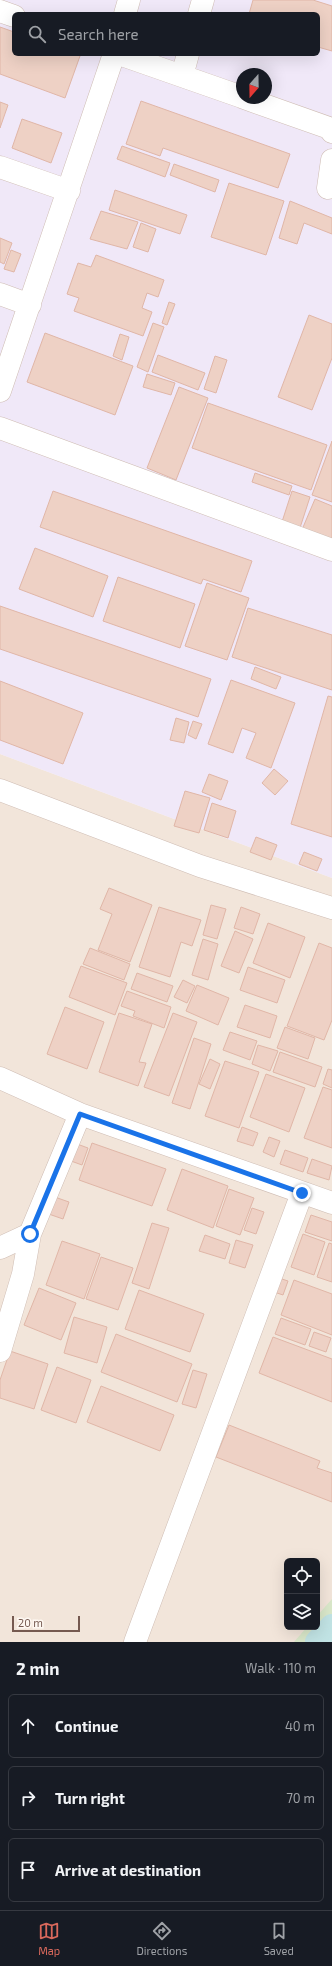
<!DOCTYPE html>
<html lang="en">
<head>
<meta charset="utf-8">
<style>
  body { margin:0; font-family:"Exo 2",sans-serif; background:#242831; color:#f1f3f6 }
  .controls { position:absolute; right:12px; bottom:12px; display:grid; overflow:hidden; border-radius:6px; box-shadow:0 4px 16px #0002 }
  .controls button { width:36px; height:36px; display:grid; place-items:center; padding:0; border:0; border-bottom:1px solid #363941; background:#171b24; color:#f1f3f6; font:20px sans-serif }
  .compass { position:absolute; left:236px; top:68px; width:36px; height:36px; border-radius:50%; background:#171b24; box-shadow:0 4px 16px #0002; rotate:200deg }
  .scale { position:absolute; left:12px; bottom:10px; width:68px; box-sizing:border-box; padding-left:4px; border:2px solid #755950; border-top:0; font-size:11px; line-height:14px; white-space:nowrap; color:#755950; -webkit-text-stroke:3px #fef8f2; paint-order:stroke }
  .stop { position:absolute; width:12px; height:12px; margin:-9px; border:3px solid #1a73e8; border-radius:50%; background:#fff }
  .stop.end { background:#1a73e8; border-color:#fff; box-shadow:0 1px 4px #0008 }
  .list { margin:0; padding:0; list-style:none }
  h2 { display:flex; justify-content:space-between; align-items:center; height:52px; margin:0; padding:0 16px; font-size:17px }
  h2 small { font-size:13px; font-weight:400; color:#9ea1a6 }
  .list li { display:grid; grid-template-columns:26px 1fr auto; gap:12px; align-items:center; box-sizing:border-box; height:64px; margin:0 8px 8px; padding:0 8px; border:1px solid #363941; border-radius:6px }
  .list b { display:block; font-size:15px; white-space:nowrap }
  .list em { font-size:13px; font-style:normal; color:#9ea1a6 }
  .icon { flex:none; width:22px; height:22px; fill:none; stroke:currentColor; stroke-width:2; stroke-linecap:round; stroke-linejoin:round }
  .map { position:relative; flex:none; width:332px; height:1642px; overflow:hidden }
  .search { position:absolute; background:#171b24; box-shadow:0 4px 16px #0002; left:12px; right:12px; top:12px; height:44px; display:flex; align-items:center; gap:10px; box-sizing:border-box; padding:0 14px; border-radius:6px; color:#9ea1a6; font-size:15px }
  .sheet { height:268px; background:#171b24 }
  nav { display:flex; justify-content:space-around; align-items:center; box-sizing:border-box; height:56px; border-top:1px solid #363941; background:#171b24; font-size:11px; color:#9ea1a6 }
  nav a { display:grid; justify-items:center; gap:2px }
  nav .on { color:#da695c }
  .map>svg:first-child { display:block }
  .residential { fill:#f2e5da; fill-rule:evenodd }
  .education { fill:#f0e8f8; fill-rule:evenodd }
  .green { fill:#dae8ca }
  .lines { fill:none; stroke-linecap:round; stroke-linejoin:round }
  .canal { stroke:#c1e3e4; stroke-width:24 }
  .building { fill:#eed1c5; stroke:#e0b6a7 }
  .minor-casing { stroke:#cfbdb4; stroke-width:23 }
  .minor { stroke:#fff; stroke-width:22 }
  .route { stroke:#1a73e8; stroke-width:5 }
</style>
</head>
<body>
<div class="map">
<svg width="332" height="1642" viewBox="0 0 332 1642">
  <rect width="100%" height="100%" fill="#fbf3ec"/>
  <!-- residential -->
  <path class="residential" d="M0 754 332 878V1642H0ZM287 1561H317V1627H287Z"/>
  <!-- education -->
  <path class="education" d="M0 0H332V878L0 754ZM14 14H318V54H14ZM242 74H266V98H242Z"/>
  <!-- green -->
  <path class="green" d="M332 1599V1642H294L307 1627H317V1616Z"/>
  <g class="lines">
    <!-- canal -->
    <path class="canal" d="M317 1642 332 1626"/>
  </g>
  <!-- building -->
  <path class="building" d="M253 0H313L332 6V51L318 47V14H249Z
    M0 27 14 32V54H75L80 56 65 98 0 74Z
    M141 101 290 154 278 188 163 148 160 156 126 144Z
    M0 102 8 105 0 128Z
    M22 119 62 133 51 163 12 148Z
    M122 146 170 163 165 177 117 159Z
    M174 164 219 180 215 192 170 175Z
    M229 183 284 201 266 255 211 237Z
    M115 190 187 215 180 234 109 210Z
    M290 201 332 218V234L304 223 297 244 279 238Z
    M101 211 138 222 127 249 90 239Z
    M141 223 156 229 148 252 133 247Z
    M0 238 12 243 4 264 0 262Z
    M11 250 21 254 14 272 4 269Z
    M96 255 164 280 158 297 147 293 142 308 152 312 143 336 74 311 79 298 67 294 78 263 91 267Z
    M169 302 175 304 167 325 162 323Z
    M309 315 332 324V358L312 410 278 397Z
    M153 323 164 327 148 372 137 367Z
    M45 333 133 366 115 415 27 382Z
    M120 334 129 337 122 360 113 356Z
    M158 355 205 373 198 390 152 372Z
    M215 356 227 360 216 393 204 389Z
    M147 374 175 383 171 395 143 387Z
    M179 387 208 398 176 480 147 468Z
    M208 403 327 445 311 490 192 448Z
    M332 441V502L312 495Z
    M255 473 292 486 289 495 252 482Z
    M53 491 252 561 241 592 203 579 201 584 40 527Z
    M292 491 310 497 298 534 280 528Z
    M315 499 332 506V545L301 532Z
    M35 548 108 576 93 617 19 589Z
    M118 577 195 604 180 648 103 621Z
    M207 583 249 598 227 660 185 646Z
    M0 606 211 679 198 717 0 649Z
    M248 608 332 635V690L232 657Z
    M255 667 281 677 276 689 251 679Z
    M231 680 295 703 271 768 246 758 256 733 242 728 233 753 208 744Z
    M0 681 83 713 63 764 0 740Z
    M328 696 332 697V837L291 824Z
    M176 718 189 722 184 743 170 740Z
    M193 721 202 724 196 739 188 735Z
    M274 769 288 781 275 795 262 783Z
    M209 774 228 781 221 800 202 792Z
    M185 791 210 798 199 833 174 826Z
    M212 803 236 811 228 838 204 830Z
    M256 837 277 845 271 860 250 852Z
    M304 852 322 859 317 871 299 864Z
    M109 888 152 905 130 962 98 950 112 914 100 909Z
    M211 905 226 909 217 939 203 935Z
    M159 907 201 920 192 946 181 942 170 977 139 967Z
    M241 907 260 914 253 934 234 928Z
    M268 923 305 937 290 978 253 963Z
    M235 931 253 939 239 973 221 966Z
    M203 939 218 944 208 980 192 975Z
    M319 943 332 948V1020L324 1040 287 1026Z
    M90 948 130 964 124 980 83 964Z
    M81 966 127 983 115 1015 69 997Z
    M248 967 285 980 277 1003 240 990Z
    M137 973 173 986 167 1002 131 989Z
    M183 980 195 986 187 1003 174 997Z
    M197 985 229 998 218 1025 186 1011Z
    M127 991 171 1007 164 1028 133 1016 135 1011 121 1006Z
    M245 1005 277 1016 270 1038 237 1027Z
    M65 1007 104 1022 87 1069 47 1054Z
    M119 1013 152 1024 139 1062 146 1063 138 1086 99 1072Z
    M173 1013 197 1022 169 1096 144 1087Z
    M285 1027 315 1038 308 1059 277 1048Z
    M230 1032 257 1041 250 1060 223 1050Z
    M194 1038 211 1044 190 1109 172 1103Z
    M258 1045 278 1051 270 1071 252 1064Z
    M280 1052 322 1067 315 1087 273 1072Z
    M210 1059 220 1064 210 1089 199 1084Z
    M225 1061 259 1072 239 1128 205 1116Z
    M328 1069 332 1070V1088L323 1084Z
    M266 1074 305 1088 289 1132 250 1117Z
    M323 1087 332 1090V1148L304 1138Z
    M242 1127 258 1133 253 1146 237 1141Z
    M269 1137 280 1141 274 1157 263 1152Z
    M92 1143 166 1169 152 1206 79 1180Z
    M77 1144 88 1148 82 1165 71 1161Z
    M285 1150 308 1158 303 1172 280 1164Z
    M312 1159 332 1166 329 1180 307 1173Z
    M182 1169 228 1186 213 1228 167 1210Z
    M229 1189 254 1198 240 1235 216 1226Z
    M49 1195 69 1202 63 1219 43 1212Z
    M252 1208 264 1212 256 1234 244 1230Z
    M311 1215 332 1222V1241L305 1232Z
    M152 1223 169 1228 149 1289 132 1283Z
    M303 1234 325 1242 314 1275 291 1267Z
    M205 1235 230 1244 225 1259 199 1251Z
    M236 1240 253 1245 245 1268 229 1263Z
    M62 1241 100 1254 84 1299 46 1285Z
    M329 1243 332 1244V1282L317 1277Z
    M101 1257 133 1268 118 1310 86 1299Z
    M276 1277 288 1281 283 1295 271 1291Z
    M294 1280 332 1294V1335L281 1315Z
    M39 1288 76 1303 61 1340 24 1325Z
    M139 1290 204 1314 190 1352 125 1329Z
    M74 1317 107 1327 97 1363 64 1353Z
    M281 1318 311 1329 305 1345 275 1334Z
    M314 1332 331 1338 326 1352 309 1346Z
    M116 1334 192 1364 177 1402 101 1372Z
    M273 1337 332 1359V1402L259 1373Z
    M10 1351 48 1364 34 1409 0 1398V1380Z
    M57 1367 91 1380 76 1423 41 1410Z
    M193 1370 207 1374 196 1408 182 1404Z
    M101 1386 174 1415 160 1451 87 1422Z
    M229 1425 320 1461 317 1468 332 1473V1502L216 1457Z"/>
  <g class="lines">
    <!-- minor casing -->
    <g class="minor-casing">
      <path id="minor" d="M0 11 14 16
        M125 14 129 0
        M199 14 203 0
        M119 54 242 97
        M182 76 188 54
        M244 98 329 128 332 132
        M0 167 69 191
        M328 188 332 160
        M0 294 30 305
        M0 391 114 54
        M0 428 332 550
        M0 790 200 866 332 908
        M0 1078 80 1114 332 1203
        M0 1248 30 1234
        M0 1351 23 1274 30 1234 80 1114
        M135 1642 302 1193"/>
    </g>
    <!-- minor -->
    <use href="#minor" class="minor"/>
  </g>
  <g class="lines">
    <!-- route -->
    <path class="route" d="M30 1234 80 1114 302 1193"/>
  </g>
</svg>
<div class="controls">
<button><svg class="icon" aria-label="locate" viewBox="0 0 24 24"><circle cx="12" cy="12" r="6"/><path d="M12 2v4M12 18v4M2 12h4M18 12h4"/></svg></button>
<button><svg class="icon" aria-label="layers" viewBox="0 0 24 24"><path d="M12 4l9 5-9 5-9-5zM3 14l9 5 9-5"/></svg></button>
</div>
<svg class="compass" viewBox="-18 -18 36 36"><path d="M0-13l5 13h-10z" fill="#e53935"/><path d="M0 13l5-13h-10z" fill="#9ea1a6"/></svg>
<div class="scale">20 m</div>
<div class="stop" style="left:30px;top:1234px"></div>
<div class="stop end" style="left:302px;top:1193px"></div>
<div class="search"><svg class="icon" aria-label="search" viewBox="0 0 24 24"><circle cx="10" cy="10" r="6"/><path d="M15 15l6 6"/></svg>Search here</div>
</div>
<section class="sheet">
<h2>2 min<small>Walk · 110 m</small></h2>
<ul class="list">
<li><svg class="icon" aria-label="ahead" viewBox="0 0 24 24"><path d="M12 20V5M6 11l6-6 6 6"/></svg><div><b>Continue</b></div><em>40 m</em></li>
<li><svg class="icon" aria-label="right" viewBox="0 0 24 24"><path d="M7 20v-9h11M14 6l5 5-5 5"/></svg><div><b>Turn right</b></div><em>70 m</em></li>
<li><svg class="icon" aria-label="arrive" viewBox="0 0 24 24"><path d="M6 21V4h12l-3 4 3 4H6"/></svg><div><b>Arrive at destination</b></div></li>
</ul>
</section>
<nav>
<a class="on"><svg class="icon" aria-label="map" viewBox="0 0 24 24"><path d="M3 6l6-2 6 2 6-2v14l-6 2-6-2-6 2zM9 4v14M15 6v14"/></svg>Map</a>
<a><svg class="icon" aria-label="directions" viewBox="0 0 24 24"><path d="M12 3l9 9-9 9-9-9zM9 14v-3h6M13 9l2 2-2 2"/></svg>Directions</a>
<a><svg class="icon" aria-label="saved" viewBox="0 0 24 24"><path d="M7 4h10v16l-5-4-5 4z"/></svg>Saved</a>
</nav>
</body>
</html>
